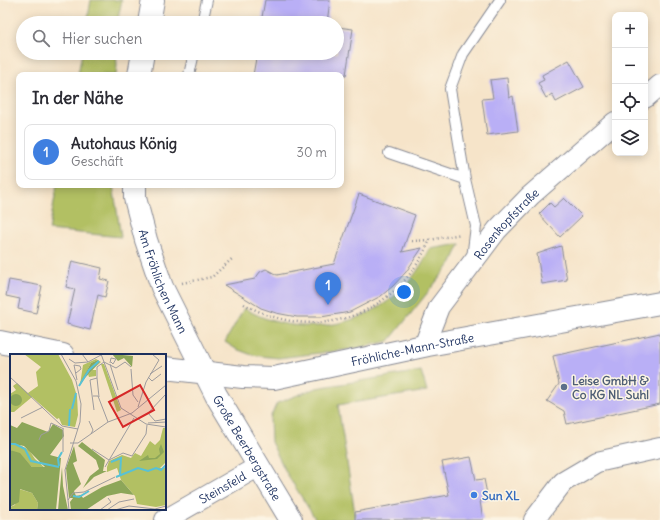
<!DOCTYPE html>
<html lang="de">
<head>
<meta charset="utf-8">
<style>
  body { margin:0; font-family:Delius,sans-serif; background:#f2f2f3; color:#2b2b33 }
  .controls { position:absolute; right:12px; top:12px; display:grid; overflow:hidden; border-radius:8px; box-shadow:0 2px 10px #0003 }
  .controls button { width:36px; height:36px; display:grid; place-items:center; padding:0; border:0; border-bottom:1px solid #e1e1e2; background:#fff; color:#2b2b33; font:20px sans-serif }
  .you { position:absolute; left:404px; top:292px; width:14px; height:14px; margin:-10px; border:3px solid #fff; border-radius:50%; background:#1a73e8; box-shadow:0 0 0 6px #1a73e833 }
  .badge { display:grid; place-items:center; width:26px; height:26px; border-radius:50%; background:#db2777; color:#fff; font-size:13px; font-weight:700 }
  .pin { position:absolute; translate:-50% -33px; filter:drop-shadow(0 1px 2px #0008) }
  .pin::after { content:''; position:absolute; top:21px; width:14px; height:12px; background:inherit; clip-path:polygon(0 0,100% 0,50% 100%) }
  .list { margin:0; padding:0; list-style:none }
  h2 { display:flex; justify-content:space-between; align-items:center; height:52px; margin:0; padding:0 16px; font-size:17px }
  h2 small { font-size:13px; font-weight:400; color:#7c7c81 }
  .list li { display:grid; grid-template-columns:26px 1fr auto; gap:12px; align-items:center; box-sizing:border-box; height:56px; margin:0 8px 8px; padding:0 8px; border:1px solid #e1e1e2; border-radius:8px }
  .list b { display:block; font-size:15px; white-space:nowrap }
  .list p { margin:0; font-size:13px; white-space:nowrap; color:#7c7c81 }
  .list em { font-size:13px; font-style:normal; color:#7c7c81 }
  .icon { flex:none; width:22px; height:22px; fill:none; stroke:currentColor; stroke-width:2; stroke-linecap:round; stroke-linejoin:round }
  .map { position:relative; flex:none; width:660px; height:520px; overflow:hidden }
  .search { position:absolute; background:#fff; box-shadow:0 2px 10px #0003; left:16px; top:16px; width:328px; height:44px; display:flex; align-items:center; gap:10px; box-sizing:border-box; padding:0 14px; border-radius:22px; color:#7c7c81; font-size:15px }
  .panel { position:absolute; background:#fff; box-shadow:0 2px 10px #0003; left:16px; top:72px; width:328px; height:116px; border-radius:8px }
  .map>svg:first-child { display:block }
  .green { fill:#b2c063; stroke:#667860 }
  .building { fill:#b9aff6 }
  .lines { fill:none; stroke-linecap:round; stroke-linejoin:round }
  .service-casing { stroke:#888a94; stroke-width:12 }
  .minor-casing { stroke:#888a94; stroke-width:22 }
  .tertiary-casing { stroke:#888a94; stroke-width:24 }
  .path { stroke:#888a94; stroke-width:2.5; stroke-dasharray:1 3; stroke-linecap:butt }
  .service { stroke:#fff; stroke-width:10 }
  .minor { stroke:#fff; stroke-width:20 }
  .tertiary { stroke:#fff; stroke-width:22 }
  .service-dot { fill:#5c6f8a; stroke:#fcf5e5; stroke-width:1.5 }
  .shop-dot { fill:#3f7fe0; stroke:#fcf5e5; stroke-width:1.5 }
  .labels { text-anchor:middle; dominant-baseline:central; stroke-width:3; stroke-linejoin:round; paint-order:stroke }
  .street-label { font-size:12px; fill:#1b2f5e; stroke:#fcf5e5 }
  .service-label { font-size:12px; font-weight:bold; fill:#4e5e75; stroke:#fcf5e5; text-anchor:start }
  .shop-label { font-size:12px; font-weight:bold; fill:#366cbe; stroke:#fcf5e5; text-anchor:start }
  .inset-river { fill:none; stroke:#58c1d5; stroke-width:2 }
  .inset-road { fill:none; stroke:#9e9c9e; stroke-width:1 }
  .view { fill:#d62828; fill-opacity:0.15; stroke:#d62828; stroke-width:2 }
  .inset-edge { fill:none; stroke:#1b2f5e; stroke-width:2 }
</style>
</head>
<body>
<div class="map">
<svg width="660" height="520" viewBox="0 0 660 520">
  <rect width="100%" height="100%" fill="#fcf5e5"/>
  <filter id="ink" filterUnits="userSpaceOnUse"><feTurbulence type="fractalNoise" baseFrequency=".025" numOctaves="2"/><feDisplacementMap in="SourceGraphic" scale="8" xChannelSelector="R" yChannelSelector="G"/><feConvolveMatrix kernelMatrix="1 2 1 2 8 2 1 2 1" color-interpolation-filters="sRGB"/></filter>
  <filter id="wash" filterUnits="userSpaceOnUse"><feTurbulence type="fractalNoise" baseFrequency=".012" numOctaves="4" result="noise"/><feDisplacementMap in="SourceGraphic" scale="16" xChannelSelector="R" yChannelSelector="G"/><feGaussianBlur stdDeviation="0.9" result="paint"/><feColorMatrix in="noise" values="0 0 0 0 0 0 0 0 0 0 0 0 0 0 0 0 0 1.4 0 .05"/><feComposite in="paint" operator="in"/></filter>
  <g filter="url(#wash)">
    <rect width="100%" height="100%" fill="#f6e4c9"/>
    <!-- green -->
    <path class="green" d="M91 0H122L117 23H87Z
      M82 53H116L117 65 116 75H78Z
      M57 185H113L121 237 49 230Z
      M460 244 452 262 389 341 354 349 278 358 252 355 236 349 225 342 244 308C293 338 359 330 400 291 413 279 422 264 430 249Z
      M421 371 427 391 338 405 356 520H316L287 474 271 442 270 418 277 403 316 388Z"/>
    <g id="blocks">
      <!-- building -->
      <path class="building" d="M265 0H330L327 23H261Z
        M337 27 353 29 346 75H253L257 53H337Z
        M569 60 584 87 556 102 552 94 546 98 538 83 544 80 542 75Z
        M507 78 509 98 513 96 518 131 487 135 482 99 493 98 490 80Z
        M359 194 415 215 402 252 422 248 406 272 393 286 381 296 350 312 321 317H297L276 313 261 308 224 285 255 279 260 272 266 269 277 275 334 264Z
        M564 198 582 216 560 237 539 214 550 203 554 207Z
        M561 246 567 280 542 284 537 254Z
        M72 261 102 268 100 279 109 281 105 297 98 295 90 330 67 324 75 289 66 287Z
        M9 280 42 286 36 313 18 309 20 299 6 296Z
        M660 333V404L567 424 564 411 547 401 559 384 553 356Z
        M471 457 476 480 484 479 488 499 480 501 483 520H355V512L449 495 442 462Z"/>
    </g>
  </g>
  <g filter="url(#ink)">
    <use href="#blocks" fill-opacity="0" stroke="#888a94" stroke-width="1"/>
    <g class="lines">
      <!-- service casing -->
      <g class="service-casing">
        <path id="service" d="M202 23 207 0
          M189 75 194 53
          M389 153 465 179
          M472 258 476 226 465 179 450 89 463 54 500 0"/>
      </g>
      <!-- minor casing -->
      <g class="minor-casing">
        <g id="minor">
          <path d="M645 98 660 85"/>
          <path id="s1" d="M424 346 439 307 497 230 530 196 615 122"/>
          <path id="s2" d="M165 520 259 466"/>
          <path d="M534 520 563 482 597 462 660 448"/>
        </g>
      </g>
      <!-- tertiary casing -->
      <g class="tertiary-casing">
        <g id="tertiary">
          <path d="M149 23 153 0"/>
          <path d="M139 75 143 53"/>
          <path id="s3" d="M135 185V198L146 240 162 287 216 395 291 520"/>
          <path d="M0 342 63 355"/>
          <path id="s4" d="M165 368 243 377 274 378 428 345 660 303"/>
        </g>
      </g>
      <!-- path -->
      <path class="path" d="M412 241 430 240
        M182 283 212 277 233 258
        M244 304C299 335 361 328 404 281 415 269 423 255 430 240L461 234"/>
      <!-- service -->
      <use href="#service" class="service"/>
      <!-- minor -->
      <use href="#minor" class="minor"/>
      <!-- tertiary -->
      <use href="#tertiary" class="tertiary"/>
    </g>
  </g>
  <!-- markers -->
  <circle class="service-dot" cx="564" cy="387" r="4"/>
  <circle class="shop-dot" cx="474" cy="495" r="4"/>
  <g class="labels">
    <!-- street labels -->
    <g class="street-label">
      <text stroke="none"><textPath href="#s1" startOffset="149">Rosenkopfstraße</textPath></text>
      <text stroke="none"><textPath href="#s3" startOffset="101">Am Fröhlichen Mann</textPath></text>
      <text stroke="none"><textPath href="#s4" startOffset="251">Fröhliche-Mann-Straße</textPath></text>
      <text stroke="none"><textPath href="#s3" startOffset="288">Große Beerbergstraße</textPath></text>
      <text stroke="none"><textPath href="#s2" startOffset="66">Steinsfeld</textPath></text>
    </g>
    <!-- service labels -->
    <g class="service-label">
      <text x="572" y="380">Leise GmbH &amp;<tspan x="572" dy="14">Co KG NL Suhl</tspan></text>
    </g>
    <!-- shop labels -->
    <g class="shop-label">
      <text x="482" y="495">Sun XL</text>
    </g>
  </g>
  <!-- overview -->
  <g transform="translate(10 354)">
    <rect width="156" height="156" fill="#f6e4c9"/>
    <path d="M14 0H48L62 26 67 42 68 61 65 73 52 71 49 64 47 65 22 43 4 58H0V40L6 36 3 32 7 29 18 39 28 32 26 18 31 13ZM86 5 91 8 82 16H86V22L79 23 78 20 70 31 73 11ZM88 6 90 8 71 28 81 9ZM91 10H94L111 56 107 58ZM153 74H156V108L150 114H156V151L146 153 127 150 125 142 111 126 107 114 97 118V113L99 107 112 101 121 104 125 99 131 102 140 87 145 91 150 86ZM4 88 19 96 25 105 35 114 22 113 12 102 0 96V89ZM9 135 22 139 28 149 27 156H0V153L5 151Z" fill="#b2c063" fill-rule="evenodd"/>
    <path d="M102 0 123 2 122 13 114 4 108 7ZM88 6 90 8 70 29 81 9ZM0 46a6 6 0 1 1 12 0a6 6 0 1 1-12 0ZM12 68 38 78 43 70 53 76 54 82 40 101 51 104 46 156H27L28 149 22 139 10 135 9 148 0 153V96L10 99 22 113H35L14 92 0 89V71L7 74ZM72 88 95 106 93 117H97L84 123 73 134 80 122 89 115 86 106 68 92ZM151 90 154 98 147 105 129 107 138 101 139 104H145L150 100 149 95ZM64 92 67 107 63 109 71 130 64 137 66 142 71 141 73 144 92 133 111 126 124 141 111 139 97 142 76 156H61L60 148 63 144H59L56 114ZM52 113 53 132 58 156H48Z" fill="#8da659"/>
    <path class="inset-river" d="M69 32 79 16 89 7M62 55 66 39M59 72 60 55M0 90H5L15 95 21 107 49 113M101 108 111 104 110 121M49 112 48 105 52 98M106 123 128 114 138 117 146 114 151 116 156 111M63 142 69 143 79 137"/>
    <path class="inset-road" d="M51 0 66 27 71 50 70 68 55 116 59 156M72 0 78 8 91 1M91 0 111 54 136 70 156 73M59 5 65 9 78 8M94 8 106 14 115 8 121 13M100 9 101 4 106 5 103 10 101 8M100 10 108 36M121 15 123 41 128 48M66 19 71 15 70 12 64 11 67 26M140 20 152 12M0 23 52 72 68 75M138 23 142 27 151 20M87 24 89 43M156 40 138 59 145 67 156 65M83 42H88L98 68M128 53 136 28 149 6 142 0M84 56 80 26 87 24V13L94 8M11 64 33 53M79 67 83 76 81 80M138 69 156 68M29 86 31 81 39 77 41 69 54 75M60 89H68L98 68 122 59 156 31M82 95 99 106M53 98V75M99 106 113 99 122 102 136 80 137 71M95 113 124 64M58 146 63 139 74 138 105 123M90 156 101 148 98 144M97 156 109 148 124 145M105 156 119 152 145 155 156 152"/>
    <path class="view" d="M130 31 144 56 113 73 99 48Z"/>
    <rect width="156" height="156" class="inset-edge"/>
  </g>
</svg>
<div class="controls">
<button>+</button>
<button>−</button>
<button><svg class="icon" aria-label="locate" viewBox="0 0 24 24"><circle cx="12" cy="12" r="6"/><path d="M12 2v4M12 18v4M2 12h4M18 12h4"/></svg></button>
<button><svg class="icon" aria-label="layers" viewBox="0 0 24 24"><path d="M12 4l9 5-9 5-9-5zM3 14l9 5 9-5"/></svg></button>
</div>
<div class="you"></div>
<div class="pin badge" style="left:328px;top:305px;background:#3f7fe0">1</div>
<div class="search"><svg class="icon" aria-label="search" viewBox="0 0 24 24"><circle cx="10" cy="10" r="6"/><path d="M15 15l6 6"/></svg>Hier suchen</div>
<section class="panel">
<h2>In der Nähe<small></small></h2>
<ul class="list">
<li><span class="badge" style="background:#3f7fe0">1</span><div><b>Autohaus König</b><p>Geschäft</p></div><em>30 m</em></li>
</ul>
</section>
</div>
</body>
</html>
